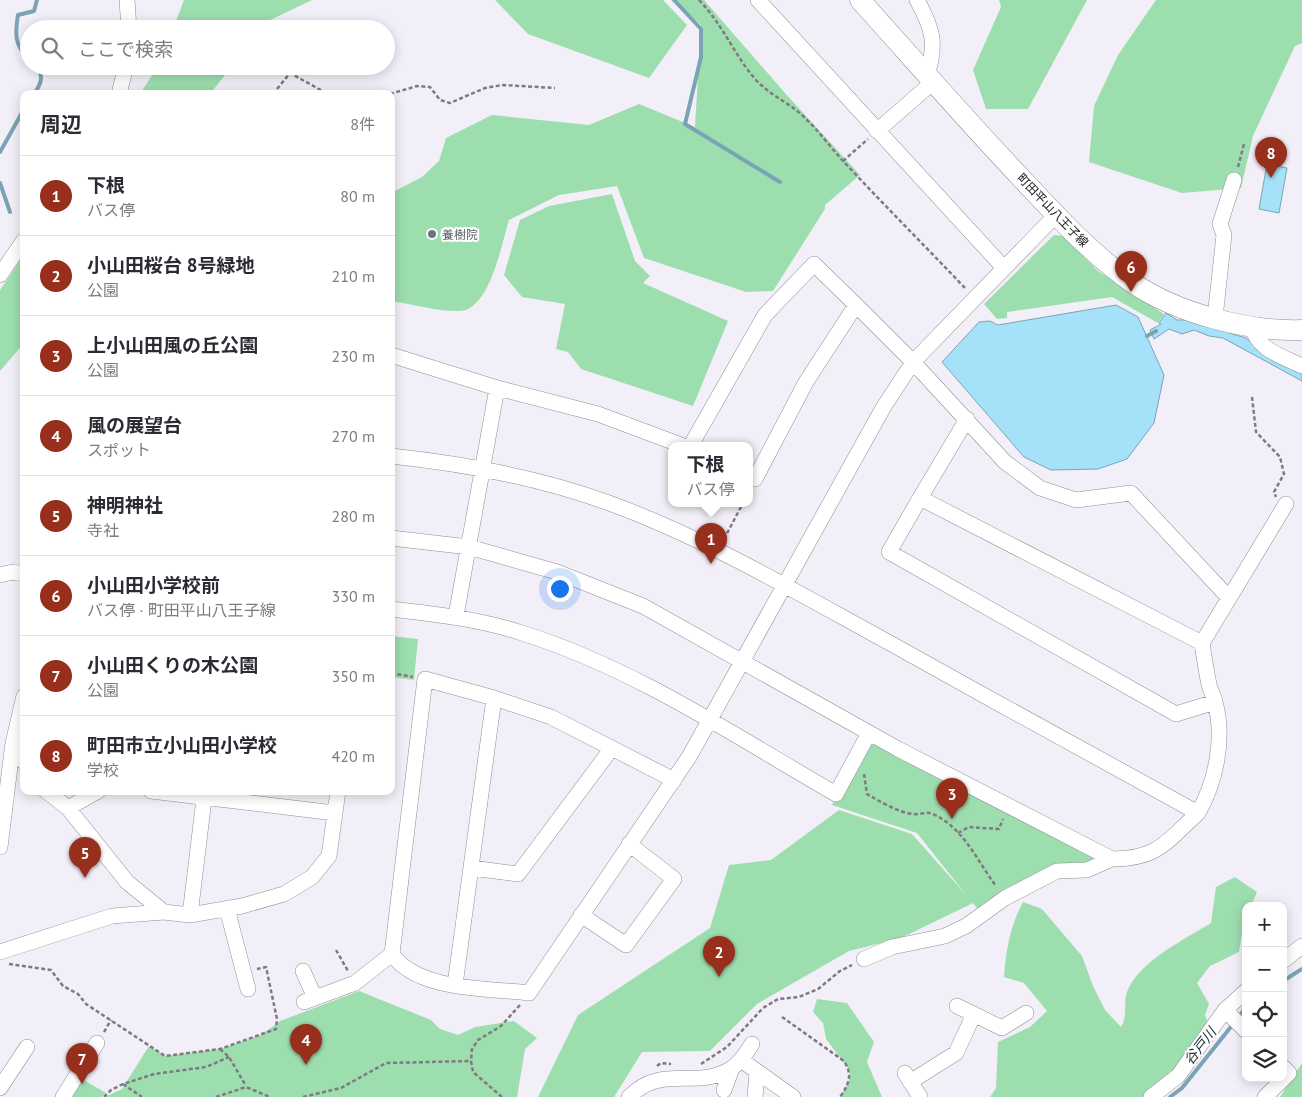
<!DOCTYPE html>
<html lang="ja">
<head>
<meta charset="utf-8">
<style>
  body { margin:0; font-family:"PT Sans","Noto Sans JP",sans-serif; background:#f2f2f3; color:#2b2b33 }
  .controls { position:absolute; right:15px; bottom:15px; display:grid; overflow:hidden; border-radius:10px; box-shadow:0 2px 12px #0003 }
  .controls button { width:45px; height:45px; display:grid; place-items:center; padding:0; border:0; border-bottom:1px solid #e1e1e2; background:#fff; color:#2b2b33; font:25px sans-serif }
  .you { position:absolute; left:559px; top:588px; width:18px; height:18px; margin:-12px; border:4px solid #fff; border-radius:50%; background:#1a73e8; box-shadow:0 0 0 8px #1a73e833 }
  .badge { display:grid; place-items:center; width:32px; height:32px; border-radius:50%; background:#982f1c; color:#fff; font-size:16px; font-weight:700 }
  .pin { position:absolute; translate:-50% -41px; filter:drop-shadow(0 1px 2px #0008) }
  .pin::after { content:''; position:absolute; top:26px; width:18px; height:15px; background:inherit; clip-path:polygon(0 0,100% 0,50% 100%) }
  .popup { position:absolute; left:668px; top:442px; width:85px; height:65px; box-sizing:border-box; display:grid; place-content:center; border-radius:10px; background:#fff; filter:drop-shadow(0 1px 4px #0005); font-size:16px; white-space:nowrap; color:#7c7c81 }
  .popup b { font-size:19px; color:#2b2b33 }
  .popup::after { content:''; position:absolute; left:50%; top:100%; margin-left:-10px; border:10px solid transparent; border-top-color:#fff }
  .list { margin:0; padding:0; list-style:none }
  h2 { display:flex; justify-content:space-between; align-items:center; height:65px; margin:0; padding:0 20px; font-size:21px }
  h2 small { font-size:16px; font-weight:400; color:#7c7c81 }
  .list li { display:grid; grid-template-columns:32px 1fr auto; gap:15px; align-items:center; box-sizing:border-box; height:80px; padding:0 20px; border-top:1px solid #e1e1e2 }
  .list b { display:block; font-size:19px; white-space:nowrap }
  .list p { margin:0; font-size:16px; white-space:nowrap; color:#7c7c81 }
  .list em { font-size:16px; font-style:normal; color:#7c7c81 }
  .icon { flex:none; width:28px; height:28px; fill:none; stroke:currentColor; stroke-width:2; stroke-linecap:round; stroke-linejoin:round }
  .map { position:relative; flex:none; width:1302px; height:1097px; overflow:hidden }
  .search { position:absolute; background:#fff; box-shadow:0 2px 12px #0003; left:20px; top:20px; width:375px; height:55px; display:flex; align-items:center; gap:12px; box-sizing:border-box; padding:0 18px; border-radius:28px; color:#7c7c81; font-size:19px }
  .panel { position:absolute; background:#fff; box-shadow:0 2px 12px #0003; left:20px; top:90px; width:375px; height:705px; border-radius:10px }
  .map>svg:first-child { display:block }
  .green { fill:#9ddeaf }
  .water { fill:#a5e2f9; stroke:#7aa4b5 }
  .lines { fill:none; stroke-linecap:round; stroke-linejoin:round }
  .stream { stroke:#7aa4b5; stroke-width:4 }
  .minor-casing { stroke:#918d96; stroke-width:16 }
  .major-casing { stroke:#918d96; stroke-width:21 }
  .path { stroke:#7d7b81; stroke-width:2.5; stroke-dasharray:4 2.5; stroke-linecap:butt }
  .minor { stroke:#fff; stroke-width:15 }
  .major { stroke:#fff; stroke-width:20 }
  .worship-dot { fill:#6b7280; stroke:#fefefe; stroke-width:2 }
  .labels { text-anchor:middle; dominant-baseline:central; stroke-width:4; stroke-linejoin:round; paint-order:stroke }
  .street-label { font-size:12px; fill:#151417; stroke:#fefefe }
  .worship-label { font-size:12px; fill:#5b616d; stroke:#fefefe; text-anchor:start }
  .water-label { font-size:14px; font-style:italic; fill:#192d34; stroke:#fefefe }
</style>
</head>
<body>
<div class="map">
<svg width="1302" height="1097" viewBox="0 0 1302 1097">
  <rect width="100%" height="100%" fill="#f3eff8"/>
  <!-- green -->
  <path class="green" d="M184 0H312L268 21 262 29H173Z
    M495 0H663L687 25 649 78 528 34Z
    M674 0H704L785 93 860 175 825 205V209L773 291 746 292 644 258 617 186 559 195 509 220C502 242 490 310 460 311 440 312 412 304 391 301V193L422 177 439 161 446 138 492 115 589 125 639 104 695 127 701 25Z
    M999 0H1087L1028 109H986L973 70 1001 7Z
    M1156 0H1302V43L1295 46 1253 136 1241 188 1182 193 1089 162 1094 106 1118 55Z
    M158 66H232L210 94H140Z
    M612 194 635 261 650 276 643 283 728 321 693 406 581 369 568 352 556 349 565 304 522 297 504 275 520 220 549 206Z
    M1054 235 1063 236 1098 271 1164 314 1158 323 1112 297 1007 312V318L997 319 984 304Z
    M24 255V343L0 371V290Z
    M391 636 418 639 414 680 391 677Z
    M869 736 1108 859 1059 868 981 913 973 903 901 938 849 951 757 1004 710 1051 642 1052 614 1097H538L578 1015 710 928 729 865 771 860 839 810 912 834 967 896 917 833 832 805Z
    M1235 877 1257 892 1251 906H1246C1246 921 1241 936 1239 952L1210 966 1197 983 1209 1004 1205 1015 1211 1029 1151 1097H990L996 1088 998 1042 1030 1027 1047 1011 1024 983 1004 977C1006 950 1010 926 1023 902L1042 909 1082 956 1093 986 1105 1010 1121 1027C1128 1016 1123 1004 1127 992 1139 961 1184 940 1211 923L1216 887Z
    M359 991 431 1020 440 1029 458 1035 475 1027 514 1021 537 1038 525 1049 517 1097H105L122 1089 149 1046 165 1056 220 1049 261 1035 280 1021Z
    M817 999 847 1003 874 1042 867 1062 882 1097H840L849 1081 850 1071 826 1039 823 1023 813 1012Z
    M1302 1063V1097H1280Z
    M77 1076 106 1093 101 1097H65Z"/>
  <!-- water -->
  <path class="water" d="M1267 164 1287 168 1279 213 1259 209Z
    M1116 305 1138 317 1164 375 1154 423 1127 459 1098 469 1051 470 1024 457 942 362 979 322 990 321 998 325Z
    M1166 313 1177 320H1187L1246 338 1271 359 1302 374V381L1223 338 1209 336 1194 330 1182 334 1169 329 1154 339 1150 330 1161 324 1159 323Z"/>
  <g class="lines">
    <!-- stream -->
    <path class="stream" d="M674 0 701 29V57L685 124 780 182
      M29 58C14 46 15 33 18 15L34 11 37 0
      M34 94C41 84 44 77 37 66
      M0 152 24 109
      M0 183 10 212
      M1147 336 1156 331
      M1283 981 1302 969
      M1238 1018 1246 1007
      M1170 1097 1182 1088 1234 1023"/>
    <!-- minor casing -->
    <g class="minor-casing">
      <path id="minor" d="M127 0 129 29
        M758 0 1004 268
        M917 0C933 29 937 44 927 75
        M119 94 126 66
        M877 131 933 82
        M0 275 24 240
        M1215 318 1224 235 1220 224 1234 180
        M1252 326C1256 349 1283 357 1302 366
        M391 355 497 388 598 414 681 445
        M967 419 920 498 1202 643
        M691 445 765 315 814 264 856 305
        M391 456C466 464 538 477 609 503 710 540 803 596 897 647 997 703 1098 758 1198 813
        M750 476 755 479 806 382 856 305 913 362 1005 462 1040 488 1076 500 1131 493 1229 598
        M920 498 889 552 1176 714 1215 702
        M391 538 469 547 557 572 643 606 898 749 1112 859 1087 870 1057 871 1005 898 966 926 945 936 892 947 864 959
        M0 575 13 572 24 574
        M391 609C435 614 479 619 522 633 634 668 735 736 836 794L869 733
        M456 616 497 388
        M24 696 13 743 24 762
        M674 780 551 717 494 698 425 679 392 954C417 991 488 988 529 993 582 914 636 836 689 757L883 408 913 362 1056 215
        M46 791 68 808 127 882 164 912 190 915 242 906 284 894 312 877 329 856 338 791
        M151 791 335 813
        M68 808 98 791
        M0 847 13 743
        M1112 859C1158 859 1166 842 1198 813 1216 782 1225 738 1215 702 1214 696 1210 690 1209 684 1206 671 1204 656 1202 643L1286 504
        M472 868 518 874 612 748
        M227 909 248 989
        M190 915 204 799
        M581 915 626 945 674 879 629 844
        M0 952 112 916 164 912
        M1283 961 1302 946
        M303 971 315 998
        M455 985 494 698
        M304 1002 355 983 392 954
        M957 1006 1002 1028 1026 1013
        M1225 1010 1246 1031
        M741 1060 793 1097
        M905 1073 920 1097
        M910 1082 956 1053 974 1014
        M0 1088 27 1047
        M724 1090 732 1068
        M63 1097 97 1043
        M629 1097C662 1063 697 1091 732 1068 741 1062 746 1053 752 1044
        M755 1097 757 1072
        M1151 1097 1178 1076 1225 1010 1246 991
        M1265 1097 1289 1073 1283 1067"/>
    </g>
    <!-- major casing -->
    <g class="major-casing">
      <path id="major" d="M860 0C914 60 967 121 1023 180 1057 216 1091 254 1133 283 1177 313 1248 332 1302 330"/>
    </g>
    <!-- path -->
    <path class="path" d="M699 0C724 26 734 55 756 80 771 96 790 103 804 117 819 131 831 148 844 162 884 205 925 246 965 288
      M273 94 290 73 328 94
      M390 94 417 86 430 87 440 100 450 103 485 88 502 85 555 88
      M843 161 868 139
      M1238 167 1244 144
      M1252 397 1256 432 1280 457 1284 474 1274 492 1276 497
      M724 539 743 503
      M391 673 413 677
      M864 774 867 794C881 802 897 812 913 814 920 815 927 811 933 814 964 828 977 861 996 886
      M958 833 969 827 999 829 1003 819
      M336 950 348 971
      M9 964 51 970 63 986 78 994 86 1004 165 1056 220 1049 276 1029 277 1019 266 967 257 969
      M782 1017 844 1061C853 1075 849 1084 840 1097
      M104 1032 111 1020
      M220 1049 229 1057 246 1086
      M701 1064 727 1047 763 1008 778 999 799 997 818 989 840 971 852 965
      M657 1066 661 1063 671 1064
      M123 1084 142 1097
      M104 1097 111 1090 123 1084 154 1074 206 1067 229 1057
      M216 1097 246 1087 270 1097
      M303 1097 341 1088 386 1063 471 1061
      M502 1097 473 1072 471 1061 472 1049 478 1040 501 1026 520 1005"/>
    <!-- minor -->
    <use href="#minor" class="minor"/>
    <!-- major -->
    <use href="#major" class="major"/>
  </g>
  <!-- markers -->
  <circle class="worship-dot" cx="432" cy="234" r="5"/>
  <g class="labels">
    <!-- street labels -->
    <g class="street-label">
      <text transform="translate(1053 210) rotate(46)">町田平山八王子線</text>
    </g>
    <!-- worship labels -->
    <g class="worship-label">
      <text x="442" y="234">養樹院</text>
    </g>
    <!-- water labels -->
    <g class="water-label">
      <text transform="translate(1200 1046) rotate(-52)">谷戸川</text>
    </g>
  </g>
</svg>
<div class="controls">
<button>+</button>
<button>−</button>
<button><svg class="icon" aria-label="locate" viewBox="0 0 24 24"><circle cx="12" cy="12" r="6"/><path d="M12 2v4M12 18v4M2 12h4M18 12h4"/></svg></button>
<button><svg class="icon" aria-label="layers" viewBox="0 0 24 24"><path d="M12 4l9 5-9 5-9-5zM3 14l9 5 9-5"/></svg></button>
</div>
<div class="you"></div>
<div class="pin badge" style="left:711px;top:564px">1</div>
<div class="popup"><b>下根</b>バス停</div>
<div class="pin badge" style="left:719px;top:977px">2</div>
<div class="pin badge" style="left:952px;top:819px">3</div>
<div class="pin badge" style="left:306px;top:1065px">4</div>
<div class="pin badge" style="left:85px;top:878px">5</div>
<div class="pin badge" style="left:1131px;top:292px">6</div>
<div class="pin badge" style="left:82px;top:1084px">7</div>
<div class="pin badge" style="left:1271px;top:178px">8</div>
<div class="search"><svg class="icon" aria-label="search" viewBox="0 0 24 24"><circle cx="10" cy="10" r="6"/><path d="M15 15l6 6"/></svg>ここで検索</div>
<section class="panel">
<h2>周辺<small>8件</small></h2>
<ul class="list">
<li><span class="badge">1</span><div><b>下根</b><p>バス停</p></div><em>80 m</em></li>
<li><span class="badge">2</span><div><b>小山田桜台 8号緑地</b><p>公園</p></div><em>210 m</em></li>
<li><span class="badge">3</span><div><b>上小山田風の丘公園</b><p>公園</p></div><em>230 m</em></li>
<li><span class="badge">4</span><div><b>風の展望台</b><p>スポット</p></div><em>270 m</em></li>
<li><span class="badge">5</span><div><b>神明神社</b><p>寺社</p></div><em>280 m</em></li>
<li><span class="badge">6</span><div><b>小山田小学校前</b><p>バス停 · 町田平山八王子線</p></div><em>330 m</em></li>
<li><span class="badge">7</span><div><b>小山田くりの木公園</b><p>公園</p></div><em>350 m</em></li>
<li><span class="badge">8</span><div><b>町田市立小山田小学校</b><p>学校</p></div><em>420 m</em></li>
</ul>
</section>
</div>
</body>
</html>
